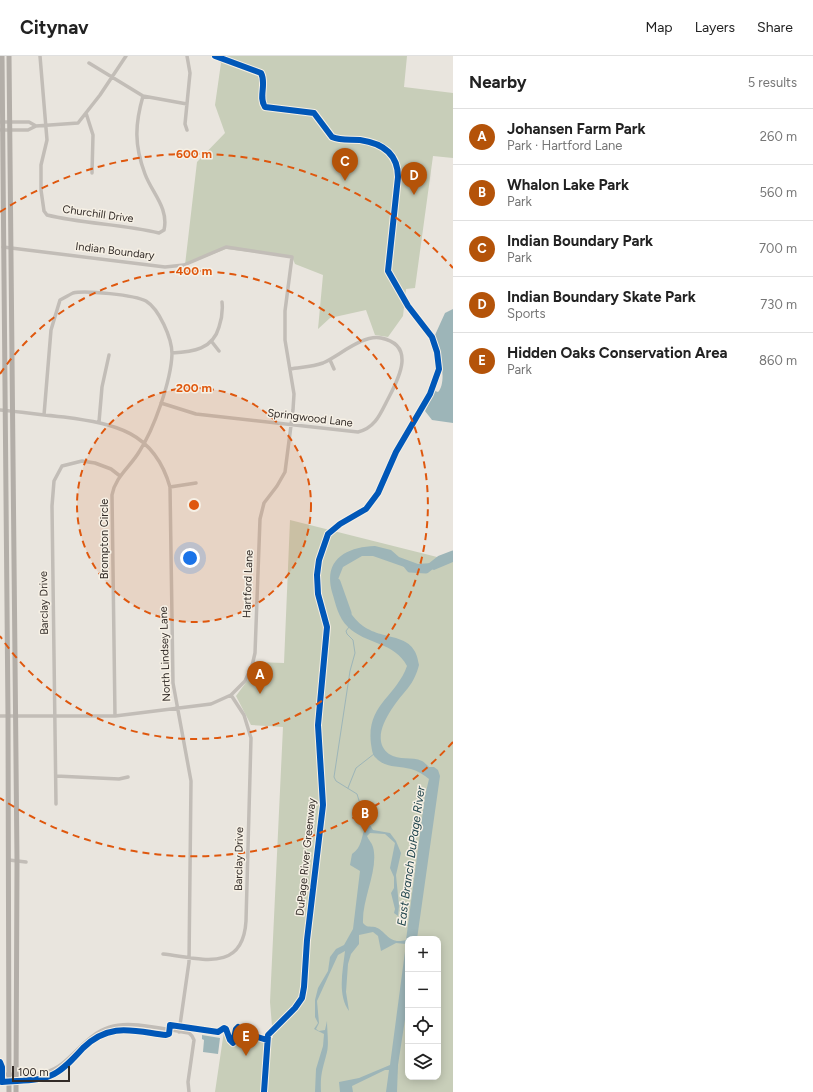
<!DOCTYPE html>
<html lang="en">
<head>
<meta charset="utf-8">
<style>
  body { margin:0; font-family:Figtree,sans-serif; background:#f2f2f2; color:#222 }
  .controls { position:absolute; right:12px; bottom:12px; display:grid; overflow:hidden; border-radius:8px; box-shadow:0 2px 10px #0003 }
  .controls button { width:36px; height:36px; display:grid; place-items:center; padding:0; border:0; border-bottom:1px solid #e0e0e0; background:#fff; color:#222; font:20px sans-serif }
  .scale { position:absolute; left:12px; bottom:10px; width:58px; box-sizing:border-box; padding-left:4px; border:2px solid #322b27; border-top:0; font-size:11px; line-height:14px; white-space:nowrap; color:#322b27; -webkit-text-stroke:3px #f6f0e5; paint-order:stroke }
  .you { position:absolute; left:190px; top:502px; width:14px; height:14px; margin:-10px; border:3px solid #fff; border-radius:50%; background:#1a73e8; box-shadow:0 0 0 6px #1a73e833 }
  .badge { display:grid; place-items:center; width:26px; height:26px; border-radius:50%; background:#b45309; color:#fff; font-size:13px; font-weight:700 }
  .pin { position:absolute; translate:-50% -33px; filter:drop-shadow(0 1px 2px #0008) }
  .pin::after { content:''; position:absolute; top:21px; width:14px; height:12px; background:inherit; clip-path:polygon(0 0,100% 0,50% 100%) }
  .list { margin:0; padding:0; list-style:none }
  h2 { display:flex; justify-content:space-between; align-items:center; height:52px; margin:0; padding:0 16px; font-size:17px }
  h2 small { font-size:13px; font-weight:400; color:#767676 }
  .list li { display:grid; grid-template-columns:26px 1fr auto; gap:12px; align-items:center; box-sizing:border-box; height:56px; padding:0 16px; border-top:1px solid #e0e0e0 }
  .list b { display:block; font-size:15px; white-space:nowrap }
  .list p { margin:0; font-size:13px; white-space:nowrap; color:#767676 }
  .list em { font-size:13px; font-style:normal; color:#767676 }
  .icon { flex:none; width:22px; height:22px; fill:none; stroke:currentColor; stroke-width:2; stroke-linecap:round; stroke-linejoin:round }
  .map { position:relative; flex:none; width:453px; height:1036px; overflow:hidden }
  header { display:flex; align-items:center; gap:24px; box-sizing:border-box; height:56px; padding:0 20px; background:#fff; border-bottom:1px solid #e0e0e0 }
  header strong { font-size:19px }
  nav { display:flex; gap:22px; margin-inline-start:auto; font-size:14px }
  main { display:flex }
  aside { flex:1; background:#fff }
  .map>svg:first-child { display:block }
  .green { fill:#c8ceb9; fill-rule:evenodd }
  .water { fill:#9db5b8 }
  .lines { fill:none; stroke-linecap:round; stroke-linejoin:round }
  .stream { stroke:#9db5b8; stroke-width:1 }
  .river { stroke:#9db5b8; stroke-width:7 }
  .street { stroke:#c2bdb7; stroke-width:3.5 }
  .secondary { stroke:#b3aea8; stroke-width:5 }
  .cycleway-casing { stroke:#f6f0e5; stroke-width:8 }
  .cycleway { stroke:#0057b8; stroke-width:6 }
  .ring { fill:none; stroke:#df570d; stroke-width:2; stroke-dasharray:7 5 }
  .labels { text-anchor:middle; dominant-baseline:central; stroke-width:3; stroke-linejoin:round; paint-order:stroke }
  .street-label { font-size:11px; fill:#322b27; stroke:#f6f0e5 }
  .water-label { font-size:12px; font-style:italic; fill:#21464e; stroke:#f6f0e5 }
  .centre { fill:#df570d; stroke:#f6f0e5; stroke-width:2 }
  .ring-label { font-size:12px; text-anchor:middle; font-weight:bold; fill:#df570d; stroke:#f6f0e5; stroke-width:3; stroke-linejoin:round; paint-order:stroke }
</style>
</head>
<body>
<header>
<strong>Citynav</strong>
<nav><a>Map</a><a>Layers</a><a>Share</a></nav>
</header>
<main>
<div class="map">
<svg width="453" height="1036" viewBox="0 0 453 1036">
  <rect width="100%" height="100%" fill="#e9e5de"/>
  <!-- green -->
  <path class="green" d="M212 0H407L404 31 453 37V102L433 100 415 232 406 233 403 260 388 281 375 279 366 254 330 262 318 273 323 219 295 208 292 201 226 193 185 209 197 106 225 77 215 49 221 7Z
    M290 464 453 505V1036H215L224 975 273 982 270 946 283 671 251 669 236 640 250 621 256 606 284 607ZM408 883H438V1021H408Z"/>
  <!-- water -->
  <path class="water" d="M453 253V367L432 364 425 355 435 335 438 336C448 326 439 292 435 279L445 257Z
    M375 490 391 494 399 501 418 508 432 507 453 498V506L434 514 429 512 422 514 410 513 373 500H362L343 511 337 526C338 529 338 532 339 535 343 547 353 563 363 570 386 586 415 575 419 609 417 617 413 626 408 632 397 645 366 681 389 698 399 705 412 700 422 705 424 706 427 709 429 711H434L438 714 440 720 417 883H408V944L398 1009 397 1036H386L389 1014H385L352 1030 353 1036H340L339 1026 359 1022 390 1009 406 888 396 887 381 895 378 880 373 876 359 879V888L351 898 348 908 346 936 349 955C337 938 343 914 345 895L338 899 317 945 319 967 316 973 319 975 325 974 327 965C327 974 329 987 327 996 323 1012 320 1018 321 1036H315L316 1013 323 990 324 978 314 973 318 967 315 961V944L318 932 328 915 330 901 336 893 344 889 353 873 360 815 350 809 352 798C362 791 361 782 365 771L370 769 373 774 390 777 396 785 401 797 396 819 399 850 398 860 394 857 395 853 391 837 394 832V821L390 812 395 787 385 778 370 777 367 780C368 783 372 787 373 791 379 813 362 842 363 867 367 872 369 870 375 871 387 875 388 889 406 884L425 740 429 723C424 719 418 715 411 713 399 710 385 712 376 702 372 699 372 693 371 688 366 649 396 641 407 610 395 586 365 588 348 571 338 561 336 549 332 536 323 503 347 491 375 490Z
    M202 979 220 982 218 998 203 996 204 984 202 983Z"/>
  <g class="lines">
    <!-- stream -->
    <path class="stream" d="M349 571 346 575 347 578 353 584 355 597 350 615 334 721 336 725 357 738 367 770
      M348 732 356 712 374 698"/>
    <!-- river -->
    <path class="river" d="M406 508 410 513 426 514 440 503 453 498
      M337 526 348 557"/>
    <!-- street -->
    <path class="street" d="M40 0 47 84 41 109V134L44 155 47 159C84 168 122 168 159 177L164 174C169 152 152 137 145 118 134 89 135 68 143 40
      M187 0 190 17 185 68 187 74
      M89 7 143 40 187 48
      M86 57 93 79 92 117
      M0 66H29L36 70
      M0 74H28L36 70 78 67 100 39 126 0
      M212 286 219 295
      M172 297C193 296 213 293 219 271 222 262 223 255 222 246
      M330 304 334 313
      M161 347 196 358 358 376C376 372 381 356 389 341 399 322 416 289 381 282 363 278 339 300 323 307 312 311 301 311 290 313
      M0 354C21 356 43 359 64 361 115 368 154 375 170 431L173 627 191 725 189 906 179 976
      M44 359 51 274 60 244C64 242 69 239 73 237 85 234 135 239 146 245 159 253 172 282 172 298 171 325 154 373 139 396 130 411 115 421 112 439L115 660
      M99 366 102 331 109 299
      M170 431 196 427
      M0 660H115L211 648 231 639 245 625 252 610 255 597 260 463 264 447 277 430 285 416 293 354 294 338 285 284V255L292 201 226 191 184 209 165 211 3 191
      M56 720 119 723 128 721
      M56 748 52 450 54 425 62 410 82 405 95 407 111 413 120 420
      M9 804 26 806
      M163 898C199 902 243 918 246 865L251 682 244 659 231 639
      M0 1018C14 1018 32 1020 46 1016 71 1009 83 979 110 971 131 964 166 974 189 977L192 980 194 984 188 1026 189 1036"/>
    <!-- secondary -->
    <path class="secondary" d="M2 0 8 660 9 1036
      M9 0 17 805 16 1036"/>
    <!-- cycleway casing -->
    <g class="cycleway-casing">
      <path id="cycleway" d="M215 0 261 17C267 28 258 41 265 51L314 57 332 81C341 85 351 83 360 84 381 87 398 97 398 121L388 215 408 250 432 281 437 296 439 313 430 338 396 396 378 437 366 453 340 468 328 478 319 504 317 519 318 538 327 571 318 669 323 749 307 884 304 931 302 942 295 952 268 979 264 1036
        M0 1006 2 1011V1026C19 1024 39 1026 54 1018 65 1012 74 1002 83 992 110 966 133 975 166 979L169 978 170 969 218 976 224 972 226 973 230 984 233 987 236 973 238 971 239 985H242L245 977 267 984"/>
    </g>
    <!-- cycleway -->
    <use href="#cycleway" class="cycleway"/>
  </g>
  <!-- distance rings -->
  <circle cx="194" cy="449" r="117" fill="#df570d" fill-opacity=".12"/>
  <g class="ring">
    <circle cx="194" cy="449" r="117"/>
    <path d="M0 318A234 234 0 1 1 0 580"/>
    <path d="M453 686A351 351 0 0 1 0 742M0 156A351 351 0 0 1 453 212"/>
  </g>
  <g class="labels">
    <!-- street labels -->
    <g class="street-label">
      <text transform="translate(98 158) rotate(8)">Churchill Drive</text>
      <text transform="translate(115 195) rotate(7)">Indian Boundary</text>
      <text transform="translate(310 362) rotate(7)">Springwood Lane</text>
      <text transform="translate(104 483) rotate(-90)">Brompton Circle</text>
      <text transform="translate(248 528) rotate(-88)">Hartford Lane</text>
      <text transform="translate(44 547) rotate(-91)">Barclay Drive</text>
      <text transform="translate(165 598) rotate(-92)">North Lindsey Lane</text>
      <text transform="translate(306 801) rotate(-84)">DuPage River Greenway</text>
      <text transform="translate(239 803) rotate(-89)">Barclay Drive</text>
    </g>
    <!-- water labels -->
    <g class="water-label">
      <text transform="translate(411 800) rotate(-82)">East Branch DuPage River</text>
    </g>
  </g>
  <circle cx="194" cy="449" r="6" class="centre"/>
  <g class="ring-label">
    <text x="194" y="102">600 m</text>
    <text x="194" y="219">400 m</text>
    <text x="194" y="336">200 m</text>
  </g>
</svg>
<div class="controls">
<button>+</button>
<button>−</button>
<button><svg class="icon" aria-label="locate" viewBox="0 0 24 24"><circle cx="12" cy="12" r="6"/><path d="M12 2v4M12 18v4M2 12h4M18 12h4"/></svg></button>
<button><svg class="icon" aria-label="layers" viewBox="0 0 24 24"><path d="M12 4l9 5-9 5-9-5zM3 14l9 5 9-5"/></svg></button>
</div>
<div class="scale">100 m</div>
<div class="you"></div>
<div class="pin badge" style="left:260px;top:638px">A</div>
<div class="pin badge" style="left:365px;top:777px">B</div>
<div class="pin badge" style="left:345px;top:125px">C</div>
<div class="pin badge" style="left:414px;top:139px">D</div>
<div class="pin badge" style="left:246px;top:1000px">E</div>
</div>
<aside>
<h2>Nearby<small>5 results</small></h2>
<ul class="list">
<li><span class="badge">A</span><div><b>Johansen Farm Park</b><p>Park · Hartford Lane</p></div><em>260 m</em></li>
<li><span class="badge">B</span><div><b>Whalon Lake Park</b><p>Park</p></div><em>560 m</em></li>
<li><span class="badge">C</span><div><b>Indian Boundary Park</b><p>Park</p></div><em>700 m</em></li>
<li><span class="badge">D</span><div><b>Indian Boundary Skate Park</b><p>Sports</p></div><em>730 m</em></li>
<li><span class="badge">E</span><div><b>Hidden Oaks Conservation Area</b><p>Park</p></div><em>860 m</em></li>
</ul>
</aside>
</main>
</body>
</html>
